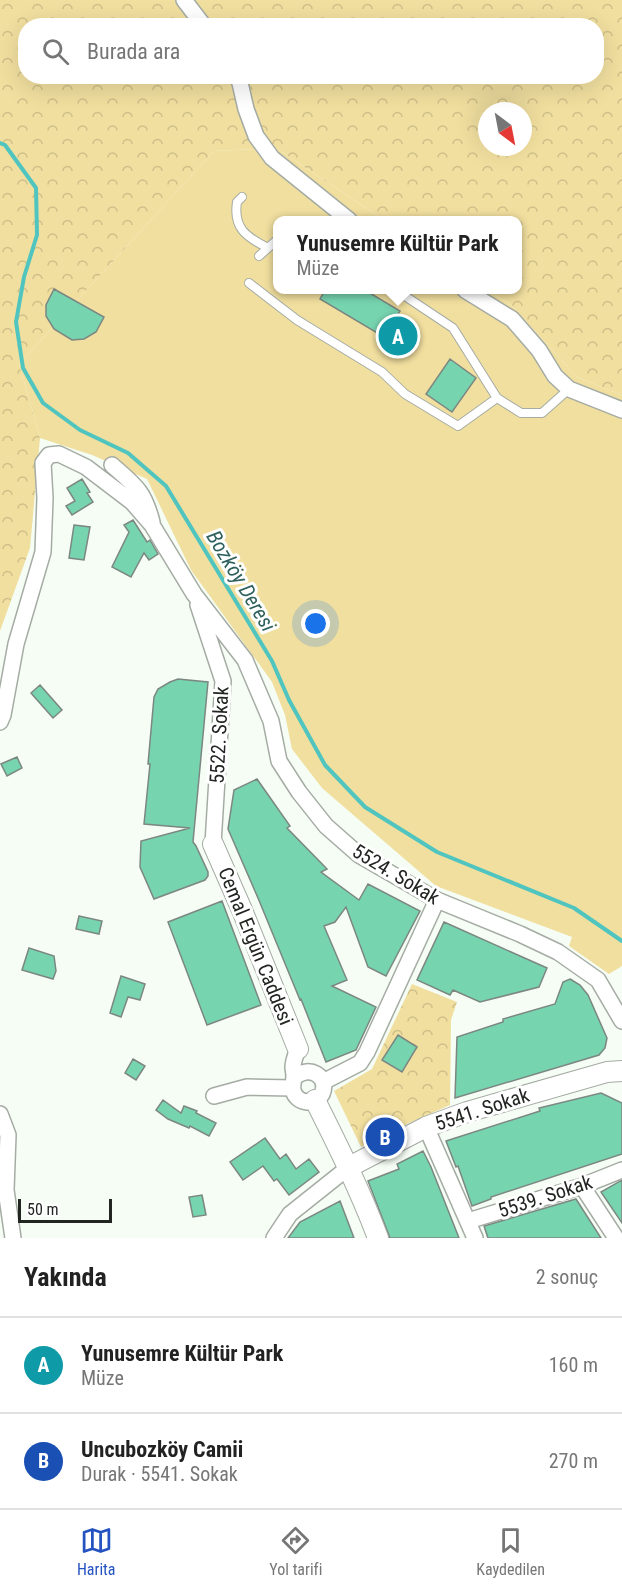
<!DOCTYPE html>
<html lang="tr">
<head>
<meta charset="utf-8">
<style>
  body { margin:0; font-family:"Roboto Condensed",sans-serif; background:#f2f2f2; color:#222 }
  .compass { position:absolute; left:478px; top:102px; width:54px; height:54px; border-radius:50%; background:#fff; box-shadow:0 6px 24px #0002; rotate:148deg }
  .scale { position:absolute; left:18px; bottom:15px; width:94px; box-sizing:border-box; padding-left:6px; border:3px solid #222522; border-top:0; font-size:16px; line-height:21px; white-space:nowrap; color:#222522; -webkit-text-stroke:4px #fff; paint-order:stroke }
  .you { position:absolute; left:316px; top:624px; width:21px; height:21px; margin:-15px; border:4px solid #fff; border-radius:50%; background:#1a73e8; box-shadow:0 0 0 9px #1a73e833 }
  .badge { display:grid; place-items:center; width:39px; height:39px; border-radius:50%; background:#2453c1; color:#fff; font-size:20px; font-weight:700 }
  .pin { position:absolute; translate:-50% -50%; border:3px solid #fff; box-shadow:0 2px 6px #0006 }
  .popup { position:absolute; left:273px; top:216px; width:249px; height:78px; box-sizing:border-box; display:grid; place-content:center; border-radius:12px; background:#fff; filter:drop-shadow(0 2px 4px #0005); font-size:20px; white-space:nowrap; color:#767676 }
  .popup b { font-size:22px; color:#222 }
  .popup::after { content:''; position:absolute; left:50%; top:100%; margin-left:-12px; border:12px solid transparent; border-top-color:#fff }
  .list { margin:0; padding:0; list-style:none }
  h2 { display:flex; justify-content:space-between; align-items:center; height:78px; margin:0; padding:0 24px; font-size:26px }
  h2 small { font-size:20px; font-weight:400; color:#767676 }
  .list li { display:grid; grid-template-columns:39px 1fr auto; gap:18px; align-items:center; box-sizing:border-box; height:96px; padding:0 24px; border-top:2px solid #e0e0e0 }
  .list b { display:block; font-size:22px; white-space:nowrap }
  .list p { margin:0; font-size:20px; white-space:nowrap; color:#767676 }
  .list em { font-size:20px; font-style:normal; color:#767676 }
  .icon { flex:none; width:33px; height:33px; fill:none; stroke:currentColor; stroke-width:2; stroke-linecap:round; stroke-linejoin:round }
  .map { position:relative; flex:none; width:622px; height:1238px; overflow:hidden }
  .search { position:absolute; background:#fff; box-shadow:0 6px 24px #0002; left:18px; right:18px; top:18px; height:66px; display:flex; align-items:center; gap:15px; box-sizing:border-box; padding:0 21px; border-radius:24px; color:#767676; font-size:22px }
  .sheet { height:270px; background:#fff }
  nav { display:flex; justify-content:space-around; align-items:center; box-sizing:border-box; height:84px; border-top:2px solid #e0e0e0; background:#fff; font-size:16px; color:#767676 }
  nav a { display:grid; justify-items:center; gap:3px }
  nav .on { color:#2453c1 }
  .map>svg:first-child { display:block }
  .grass { fill:#f1df9f }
  .forest { fill:url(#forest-crowns); fill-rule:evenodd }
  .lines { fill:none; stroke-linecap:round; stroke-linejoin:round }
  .stream { stroke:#50c5bf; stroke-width:4 }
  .building { fill:#76d4af; stroke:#7c8782; stroke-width:1.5 }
  .service-casing { stroke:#a5aca4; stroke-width:10 }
  .minor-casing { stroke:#a5aca4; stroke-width:18 }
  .tertiary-casing { stroke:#a5aca4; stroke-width:22 }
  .service { stroke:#fff; stroke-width:8 }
  .minor { stroke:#fff; stroke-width:15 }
  .tertiary { stroke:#fff; stroke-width:20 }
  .labels { text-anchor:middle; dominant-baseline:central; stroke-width:6; stroke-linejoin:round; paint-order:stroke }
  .street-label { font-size:20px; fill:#222522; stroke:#fff }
  .water-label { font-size:21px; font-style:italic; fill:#2e605d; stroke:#fff }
</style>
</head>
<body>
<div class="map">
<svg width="622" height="1238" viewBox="0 0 622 1238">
  <defs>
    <pattern id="forest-crowns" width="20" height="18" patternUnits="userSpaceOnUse" patternTransform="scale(1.5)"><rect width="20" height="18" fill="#f1df9f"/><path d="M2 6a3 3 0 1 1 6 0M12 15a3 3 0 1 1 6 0" fill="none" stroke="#cebf89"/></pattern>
  </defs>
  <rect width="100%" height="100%" fill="#f5fdf4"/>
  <!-- grass -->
  <path class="grass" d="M276 148 384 220H278V290H487L512 306 577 377 622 395V966L609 974 569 946 572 937 436 886 322 788 292 749 285 715 272 682 191 570 147 479 92 455 40 438 19 364 214 151Z"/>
  <!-- forest -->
  <path class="forest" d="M0 0H622V395L577 377 512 306 487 290H518V220H384L276 148 214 151 19 364 40 438 30 548 0 631ZM26 26H596V76H26ZM487 111H523V147H487Z
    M412 984 457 1002 451 1020 450 1105 407 1124 361 1147 334 1091 372 1069Z"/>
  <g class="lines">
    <!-- stream -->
    <path class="stream" d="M0 143 5 145 36 188 37 235 24 277 16 322 23 368 43 403 80 430 128 453 166 486 272 661 289 700 325 765 365 807 437 852 574 908 622 941"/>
  </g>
  <!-- building -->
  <path class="building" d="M54 289 104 317 96 332 84 339 72 340 54 329 46 316V305Z
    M325 290H365L400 311 384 337 320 299Z
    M450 359 476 378 452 412 426 394Z
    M82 479 90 492 87 493 93 502 72 515 66 506 75 501 67 488Z
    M133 520 147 542 150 540 158 554 149 560 144 553 131 577 112 567 129 532 124 525Z
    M74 525 90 527 84 560 69 558Z
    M178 679 208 682 193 842 196 846 208 872V876L205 880 154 899 140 867 141 841 190 828 144 824 150 764H148L154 697 158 689 170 682Z
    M40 685 62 710 53 718 31 693Z
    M17 757 22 768 7 776 1 764Z
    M257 779 290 826 287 828 327 869 321 872 359 900 368 884 420 911 386 976 368 967 346 907 335 922 324 926 347 980 332 986 376 1007 356 1050 326 1062 301 999 300 1000 258 898 228 829 234 790Z
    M222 901 261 1005 207 1025 168 922Z
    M79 916 102 921 99 934 76 929Z
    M444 922 547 968 539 987 480 1002 453 990 450 995 417 980Z
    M29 948 54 956 56 971 53 979 22 970Z
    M121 976 145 984 140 1000 128 997 121 1017 110 1013Z
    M570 979 580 985 588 995 607 1038 605 1048 599 1055 455 1098 457 1037 503 1022V1019L555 1004 563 982Z
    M398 1035 417 1047 402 1072 382 1060Z
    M133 1059 145 1066 136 1080 125 1073Z
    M601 1093 622 1103V1154L491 1197V1199L472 1206 458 1166 456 1167 446 1141 540 1111 539 1108Z
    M163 1100 181 1113 184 1106 197 1111 196 1113 216 1123 209 1136 190 1126 189 1128 168 1119 156 1110Z
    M265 1138 280 1159 286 1154 296 1169 309 1159 319 1172 289 1195 277 1179 274 1181 263 1166 243 1180 230 1162Z
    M423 1151 431 1167 459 1238H390L368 1181 399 1169 397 1164Z
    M622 1180V1223L601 1192Z
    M202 1195 206 1215 193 1217 189 1197Z
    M576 1199 601 1238H488L484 1226Z
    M340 1201 354 1238H288L300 1222Z"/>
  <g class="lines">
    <!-- service casing -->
    <g class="service-casing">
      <path id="service" d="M242 197 237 202C233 228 246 237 268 248
        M259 256 278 239
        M249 283 297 320 382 372 405 394 458 426 497 398
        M396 290 453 328 497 398 521 413H542L569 389"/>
    </g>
    <!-- minor casing -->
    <g class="minor-casing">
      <path id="minor" d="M184 0 204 26
        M237 76 240 83 246 109 256 136 272 158 349 220
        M465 290 512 319 539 350 555 376 569 389 622 410
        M112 465C136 486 144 491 152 522
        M198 605 223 681 213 844
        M0 722 3 715 16 644 43 552 45 498 43 463 49 455 59 454 86 467 132 502 152 525 194 594 245 660 271 721 279 761 299 792 326 826 359 855 437 900 520 934 558 952 598 980 622 1021
        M294 1078C308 1064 330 1076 322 1094 315 1106 296 1104 293 1090 292 1085 294 1081 294 1076 294 1073 293 1070 293 1067 293 1061 296 1054 298 1049
        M323 1082 360 1063 367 1052 437 900
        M214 1096 247 1087 292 1088
        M0 1114 8 1135 6 1190 13 1238
        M426 1127 475 1238
        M582 1186 616 1238
        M468 1221 582 1186 622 1170
        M274 1238 290 1214 349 1167"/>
    </g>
    <!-- tertiary casing -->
    <g class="tertiary-casing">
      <path id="tertiary" d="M213 844 242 910 298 1049
        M315 1100C338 1146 360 1190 378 1238
        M349 1167 426 1127 467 1112 607 1072 622 1071"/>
    </g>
    <!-- service -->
    <use href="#service" class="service"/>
    <!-- minor -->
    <use href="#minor" class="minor"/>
    <!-- tertiary -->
    <use href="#tertiary" class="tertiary"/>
  </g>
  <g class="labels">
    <!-- street labels -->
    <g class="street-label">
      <text transform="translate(219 735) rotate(-87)">5522. Sokak</text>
      <text transform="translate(396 874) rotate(31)">5524. Sokak</text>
      <text transform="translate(256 946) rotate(68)">Cemal Ergün Caddesi</text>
      <text transform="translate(482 1109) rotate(-18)">5541. Sokak</text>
      <text transform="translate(545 1196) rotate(-18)">5539. Sokak</text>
    </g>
    <!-- water labels -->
    <g class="water-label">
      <text transform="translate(241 581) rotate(59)">Bozköy Deresi</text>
    </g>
  </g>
</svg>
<svg class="compass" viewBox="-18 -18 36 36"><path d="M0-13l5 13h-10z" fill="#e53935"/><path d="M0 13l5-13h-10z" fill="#767676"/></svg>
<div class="scale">50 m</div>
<div class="you"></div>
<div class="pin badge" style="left:398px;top:336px;background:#0f9aa8">A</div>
<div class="popup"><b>Yunusemre Kültür Park</b>Müze</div>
<div class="pin badge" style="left:385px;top:1137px;background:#1a4fb4">B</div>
<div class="search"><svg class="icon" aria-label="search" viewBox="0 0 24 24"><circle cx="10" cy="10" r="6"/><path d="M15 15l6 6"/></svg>Burada ara</div>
</div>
<section class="sheet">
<h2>Yakında<small>2 sonuç</small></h2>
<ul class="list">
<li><span class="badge" style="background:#0f9aa8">A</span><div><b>Yunusemre Kültür Park</b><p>Müze</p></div><em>160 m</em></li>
<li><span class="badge" style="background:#1a4fb4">B</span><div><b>Uncubozköy Camii</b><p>Durak · 5541. Sokak</p></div><em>270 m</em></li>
</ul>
</section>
<nav>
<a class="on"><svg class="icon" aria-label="map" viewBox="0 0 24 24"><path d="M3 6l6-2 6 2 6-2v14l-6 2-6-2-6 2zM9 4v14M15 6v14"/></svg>Harita</a>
<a><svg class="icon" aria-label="directions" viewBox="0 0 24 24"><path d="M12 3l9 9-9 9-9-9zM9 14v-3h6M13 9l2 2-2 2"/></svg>Yol tarifi</a>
<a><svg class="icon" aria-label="saved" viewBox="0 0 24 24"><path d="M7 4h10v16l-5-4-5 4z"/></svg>Kaydedilen</a>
</nav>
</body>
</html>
